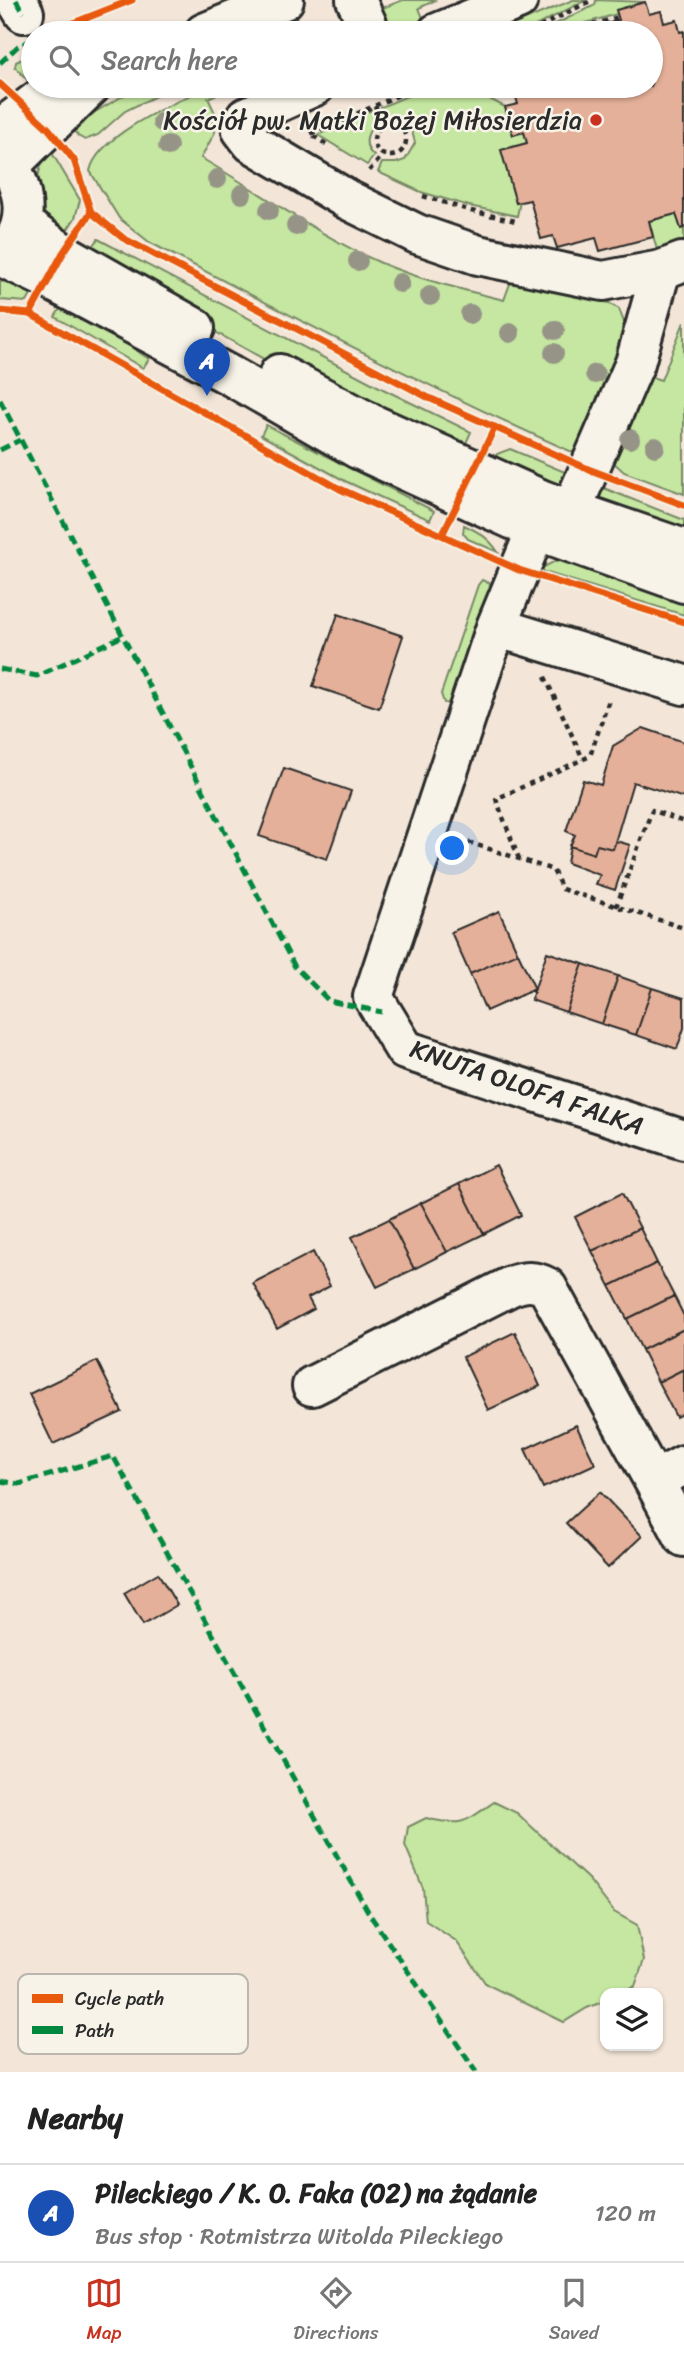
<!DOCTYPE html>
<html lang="en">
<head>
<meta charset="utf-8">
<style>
  body { margin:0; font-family:Sriracha,sans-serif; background:#f6f6f6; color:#222 }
  .controls { position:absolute; right:21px; bottom:21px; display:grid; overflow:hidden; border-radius:14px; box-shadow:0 2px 5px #0004 }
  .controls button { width:63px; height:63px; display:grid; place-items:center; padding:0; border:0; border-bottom:2px solid #e0e0e0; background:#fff; color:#222; font:35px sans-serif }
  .you { position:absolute; left:453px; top:849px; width:24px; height:24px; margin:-18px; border:5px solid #fff; border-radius:50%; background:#1a73e8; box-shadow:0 0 0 10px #1a73e833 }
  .badge { display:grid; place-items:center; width:46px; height:46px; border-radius:50%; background:#c8321e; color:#fff; font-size:23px; font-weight:700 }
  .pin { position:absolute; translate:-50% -58px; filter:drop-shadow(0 2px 4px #0008) }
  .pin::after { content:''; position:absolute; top:37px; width:24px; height:21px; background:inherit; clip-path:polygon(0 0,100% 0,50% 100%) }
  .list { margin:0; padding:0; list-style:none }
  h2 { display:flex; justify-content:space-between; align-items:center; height:91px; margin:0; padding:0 28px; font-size:30px }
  h2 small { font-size:23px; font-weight:400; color:#767676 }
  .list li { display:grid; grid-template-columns:46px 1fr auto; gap:21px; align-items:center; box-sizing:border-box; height:98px; padding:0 28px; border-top:2px solid #e0e0e0 }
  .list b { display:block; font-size:26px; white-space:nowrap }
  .list p { margin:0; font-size:23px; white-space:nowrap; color:#767676 }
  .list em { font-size:23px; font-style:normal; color:#767676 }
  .icon { flex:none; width:38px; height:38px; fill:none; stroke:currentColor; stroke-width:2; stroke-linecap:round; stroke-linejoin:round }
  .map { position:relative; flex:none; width:684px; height:2072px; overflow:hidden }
  .search { position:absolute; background:#fff; box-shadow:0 2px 5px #0004; left:21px; right:21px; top:21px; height:77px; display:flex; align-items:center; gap:18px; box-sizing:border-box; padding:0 24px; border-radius:38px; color:#767676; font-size:26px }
  .sheet { height:189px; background:#fff }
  nav { display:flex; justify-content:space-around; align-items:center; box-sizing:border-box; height:98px; border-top:2px solid #e0e0e0; background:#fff; font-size:19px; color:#767676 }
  nav a { display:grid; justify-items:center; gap:4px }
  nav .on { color:#c8321e }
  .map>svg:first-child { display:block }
  .green { fill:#c5e7a1; stroke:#788966; stroke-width:2 }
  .building { fill:#e5b099; stroke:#2b2b2b; stroke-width:2 }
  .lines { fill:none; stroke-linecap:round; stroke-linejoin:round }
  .minor-casing { stroke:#2b2b2b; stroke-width:44 }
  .major-casing { stroke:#2b2b2b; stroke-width:44 }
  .path { stroke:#2b2b2b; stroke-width:4.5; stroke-dasharray:5 5; stroke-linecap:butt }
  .minor { stroke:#f7f3e8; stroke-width:38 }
  .major { stroke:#f7f3e8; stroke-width:38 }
  .quiet { stroke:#00873e; stroke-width:5; stroke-dasharray:10 5; stroke-linecap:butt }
  .cycleway-casing { stroke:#f7f3e8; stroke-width:11 }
  .cycleway { stroke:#e8590c; stroke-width:7 }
  .tree { fill:#969486 }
  .poi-dot { fill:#c8321e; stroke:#f7f3e8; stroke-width:2.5 }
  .labels { text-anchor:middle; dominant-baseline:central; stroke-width:5; stroke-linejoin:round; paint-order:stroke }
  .poi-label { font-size:26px; fill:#2b2b2b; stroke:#f7f3e8; text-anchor:end }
  .street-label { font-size:26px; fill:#2b2b2b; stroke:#f7f3e8 }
  .key { fill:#f7f3e8; stroke:#bab7af; stroke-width:2 }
  .key-label { font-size:19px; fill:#2b2b2b }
</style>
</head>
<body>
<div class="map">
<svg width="684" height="2072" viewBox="0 0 684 2072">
  <rect width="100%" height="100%" fill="#f3e6d8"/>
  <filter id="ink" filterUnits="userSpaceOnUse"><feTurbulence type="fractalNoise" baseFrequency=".0143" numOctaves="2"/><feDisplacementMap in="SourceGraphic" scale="14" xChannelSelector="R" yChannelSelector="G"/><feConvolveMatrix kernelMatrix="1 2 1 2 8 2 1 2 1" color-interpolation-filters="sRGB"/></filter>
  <g filter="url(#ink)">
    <!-- green -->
    <path class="green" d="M403 0H436L419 8 427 28C400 39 391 34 375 11Z
      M573 0H586L522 33H493Z
      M596 0 645 2 617 10V14L551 33H537L595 5Z
      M33 54V86L36 89 15 67 16 62Z
      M140 86H176L125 111 98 135 85 140 78 136 71 126Z
      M210 86H235L208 98 217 117 213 122 215 132 201 158C261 192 317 235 381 263 421 280 463 290 504 300L511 281 609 303 619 309 625 325 607 388 579 455C433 390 291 316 149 242L119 218 90 171C98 134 179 101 210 86Z
      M431 86H465L505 107 513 135 524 132 527 143 502 150 516 203 520 202 517 216 469 206 421 192 378 172 382 163H396L405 160 415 143C412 126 403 115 385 118L381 107Z
      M371 110 376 121C367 132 361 145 374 156L367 165 318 135Z
      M49 148 80 200 75 218 62 238C37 208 28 185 49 148Z
      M676 214 681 228H684V243L657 250 649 221Z
      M98 239 385 390 471 432 461 454 262 358 164 303 88 255Z
      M7 281 35 288 27 302 0 300V282Z
      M64 302 149 359 143 368 55 317Z
      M684 322V494L624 472 612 461 639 373 661 380Z
      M266 425 434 511 430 520 345 481 261 435Z
      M510 449 572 475 565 490 492 468 497 454Z
      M591 483 684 520V544L595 512Z
      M464 525C479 532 489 538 498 552L468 539 463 533Z
      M561 558 684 595V615L538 570Z
      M482 580 499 588 459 706 444 703 441 694 478 585Z
      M494 1802 517 1813 589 1880 614 1912 637 1925 644 1960 635 1986 622 1993H605V2001L587 2008 564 2022 486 1984 456 1941 426 1921 423 1888 405 1845 408 1827 426 1818C462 1827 464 1823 494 1802Z"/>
    <!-- building -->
    <path class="building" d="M645 2 649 14 661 11 664 23 677 20 680 32 684 31V228L681 229 676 214 649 221 653 237 600 251 596 238 557 248 553 236 541 239 530 200 516 203 501 150 527 143 524 132 513 135 505 107 518 104 514 91 526 86H651V33H610L607 24 619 20 616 10Z
      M338 614 403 636 379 708 313 686Z
      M643 728 684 742V798L633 782 613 849 597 845 594 854 570 846 575 835 566 831 583 780 601 785 613 746Z
      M284 768 351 791 327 859 259 836Z
      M616 841 630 845 615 890 596 884 600 875 567 863 570 846 594 854 597 845 613 849Z
      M499 911 518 953 470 974 451 932Z
      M547 952 583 964 566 1012 531 1000Z
      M518 953 535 989 486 1011 470 974Z
      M583 964 618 976 602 1024 566 1012Z
      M618 976 652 988 636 1035 602 1024Z
      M652 988 684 998V1028L677 1049 636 1035Z
      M496 1165 521 1215 484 1234 459 1184Z
      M459 1184 484 1234 447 1252 421 1203Z
      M622 1193 640 1228 592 1251 575 1217Z
      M421 1203 447 1252 414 1269 389 1219Z
      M389 1219 414 1269 377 1287 352 1237Z
      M640 1228 657 1263 610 1286 592 1251Z
      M313 1252 330 1286 308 1298 314 1309 277 1329 253 1283Z
      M657 1263 674 1296 627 1319 610 1286Z
      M674 1296 684 1316V1329L642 1350 627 1319Z
      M684 1329V1369L658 1382 642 1350Z
      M515 1332 540 1386 488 1410 463 1357Z
      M97 1361 122 1412 53 1444 29 1394Z
      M684 1369V1413L676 1417 658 1382Z
      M576 1425 595 1464 543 1488 525 1449Z
      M600 1492 642 1536 608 1568 566 1523Z
      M158 1573 177 1605 143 1625 124 1593Z"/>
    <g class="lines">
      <!-- minor casing -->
      <g class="minor-casing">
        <path id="minor" d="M16 0 24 13
          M356 0 371 33
          M204 33 284 0
          M437 33 518 0
          M315 86 246 117 242 130 252 143 348 200 417 234 478 255 603 281 661 270
          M0 129 57 86
          M10 165 91 86
          M545 501 536 530 496 627 373 997 405 1050 684 1140
          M571 511 635 363 661 270 682 262
          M496 627 684 685
          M312 1386 511 1286C525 1281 534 1280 547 1287L654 1481 684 1465
          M654 1481 684 1537"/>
      </g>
      <!-- major casing -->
      <g class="major-casing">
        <path id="major" d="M0 154C23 179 32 218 10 246
          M21 223 63 253 195 328
          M2 257 50 280 231 376 358 449 536 530 684 583
          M279 374 370 423 545 501 684 549"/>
      </g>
      <!-- path -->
      <path class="path" d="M540 27 592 0
        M564 33 619 17
        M515 86 523 89
        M375 106 384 125
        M374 140a16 16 0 1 1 32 0a16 16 0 1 1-32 0Z
        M326 144 310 134 420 86
        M369 171 384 154
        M423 196 471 211 516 221
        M545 677 583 759
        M459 839 553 870 562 889 684 928
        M519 859 496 799 590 756 610 697
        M616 907 652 810 684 822"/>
      <!-- minor -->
      <use href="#minor" class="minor"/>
      <!-- major -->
      <use href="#major" class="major"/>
      <!-- quiet -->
      <path class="quiet" d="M16 0 24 13
        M0 63 18 46 33 40
        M0 400 295 967 329 1001 382 1012
        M0 450 20 440
        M0 669 37 676 123 636
        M0 1481 19 1484 113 1456 370 1915 476 2072"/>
      <!-- cycleway casing -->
      <g class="cycleway-casing">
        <path id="cycleway" d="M48 33 132 0
          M0 84 48 128 74 160 91 212 123 238 429 398 588 469 684 505
          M0 311 30 314 340 489 519 570 684 622
          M30 314 63 253 91 212
          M442 535 495 427"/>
      </g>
      <!-- cycleway -->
      <use href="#cycleway" class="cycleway"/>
    </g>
    <!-- trees -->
    <g class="tree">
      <circle cx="162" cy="122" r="10"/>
      <circle cx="168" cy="146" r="10"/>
      <circle cx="217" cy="179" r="10"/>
      <circle cx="242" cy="194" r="10"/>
      <circle cx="269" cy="210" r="10"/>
      <circle cx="296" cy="226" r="10"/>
      <circle cx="358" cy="261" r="10"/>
      <circle cx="400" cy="283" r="10"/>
      <circle cx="430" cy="296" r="10"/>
      <circle cx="470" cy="314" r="10"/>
      <circle cx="555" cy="330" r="10"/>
      <circle cx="510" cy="333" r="10"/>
      <circle cx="554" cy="353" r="10"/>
      <circle cx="595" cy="374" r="10"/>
      <circle cx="630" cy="439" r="10"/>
      <circle cx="655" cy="447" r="10"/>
    </g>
  </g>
  <!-- markers -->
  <circle class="poi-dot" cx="596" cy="120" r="7"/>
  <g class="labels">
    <!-- poi labels -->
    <g class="poi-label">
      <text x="582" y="120">Kościół pw. Matki Bożej Miłosierdzia</text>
    </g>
    <!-- street labels -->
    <g class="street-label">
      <text transform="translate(527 1087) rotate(19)">KNUTA OLOFA FALKA</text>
    </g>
  </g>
  <!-- legend -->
  <rect x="18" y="1974" width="230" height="80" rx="10" class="key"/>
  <rect x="32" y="1994" width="31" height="9" fill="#e8590c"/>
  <rect x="32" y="2026" width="31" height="8" fill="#00873e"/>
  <g class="key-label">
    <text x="75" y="2005">Cycle path</text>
    <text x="75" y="2037">Path</text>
  </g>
</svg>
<div class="controls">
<button><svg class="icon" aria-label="layers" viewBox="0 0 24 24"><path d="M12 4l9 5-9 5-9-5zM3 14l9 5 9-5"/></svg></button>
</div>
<div class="you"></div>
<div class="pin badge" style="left:207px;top:396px;background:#1a4fb4">A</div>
<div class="search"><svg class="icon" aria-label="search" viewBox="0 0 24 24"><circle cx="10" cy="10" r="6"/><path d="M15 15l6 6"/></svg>Search here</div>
</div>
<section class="sheet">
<h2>Nearby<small></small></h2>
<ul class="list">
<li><span class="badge" style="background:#1a4fb4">A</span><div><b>Pileckiego / K. O. Faka (02) na żądanie</b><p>Bus stop · Rotmistrza Witolda Pileckiego</p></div><em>120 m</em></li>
</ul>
</section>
<nav>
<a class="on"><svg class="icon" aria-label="map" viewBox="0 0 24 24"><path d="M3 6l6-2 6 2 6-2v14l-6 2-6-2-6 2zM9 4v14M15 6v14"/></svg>Map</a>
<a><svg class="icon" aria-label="directions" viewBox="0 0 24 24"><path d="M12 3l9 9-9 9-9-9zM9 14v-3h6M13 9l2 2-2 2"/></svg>Directions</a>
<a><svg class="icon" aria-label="saved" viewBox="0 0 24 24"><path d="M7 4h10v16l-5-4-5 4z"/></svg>Saved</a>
</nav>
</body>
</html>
